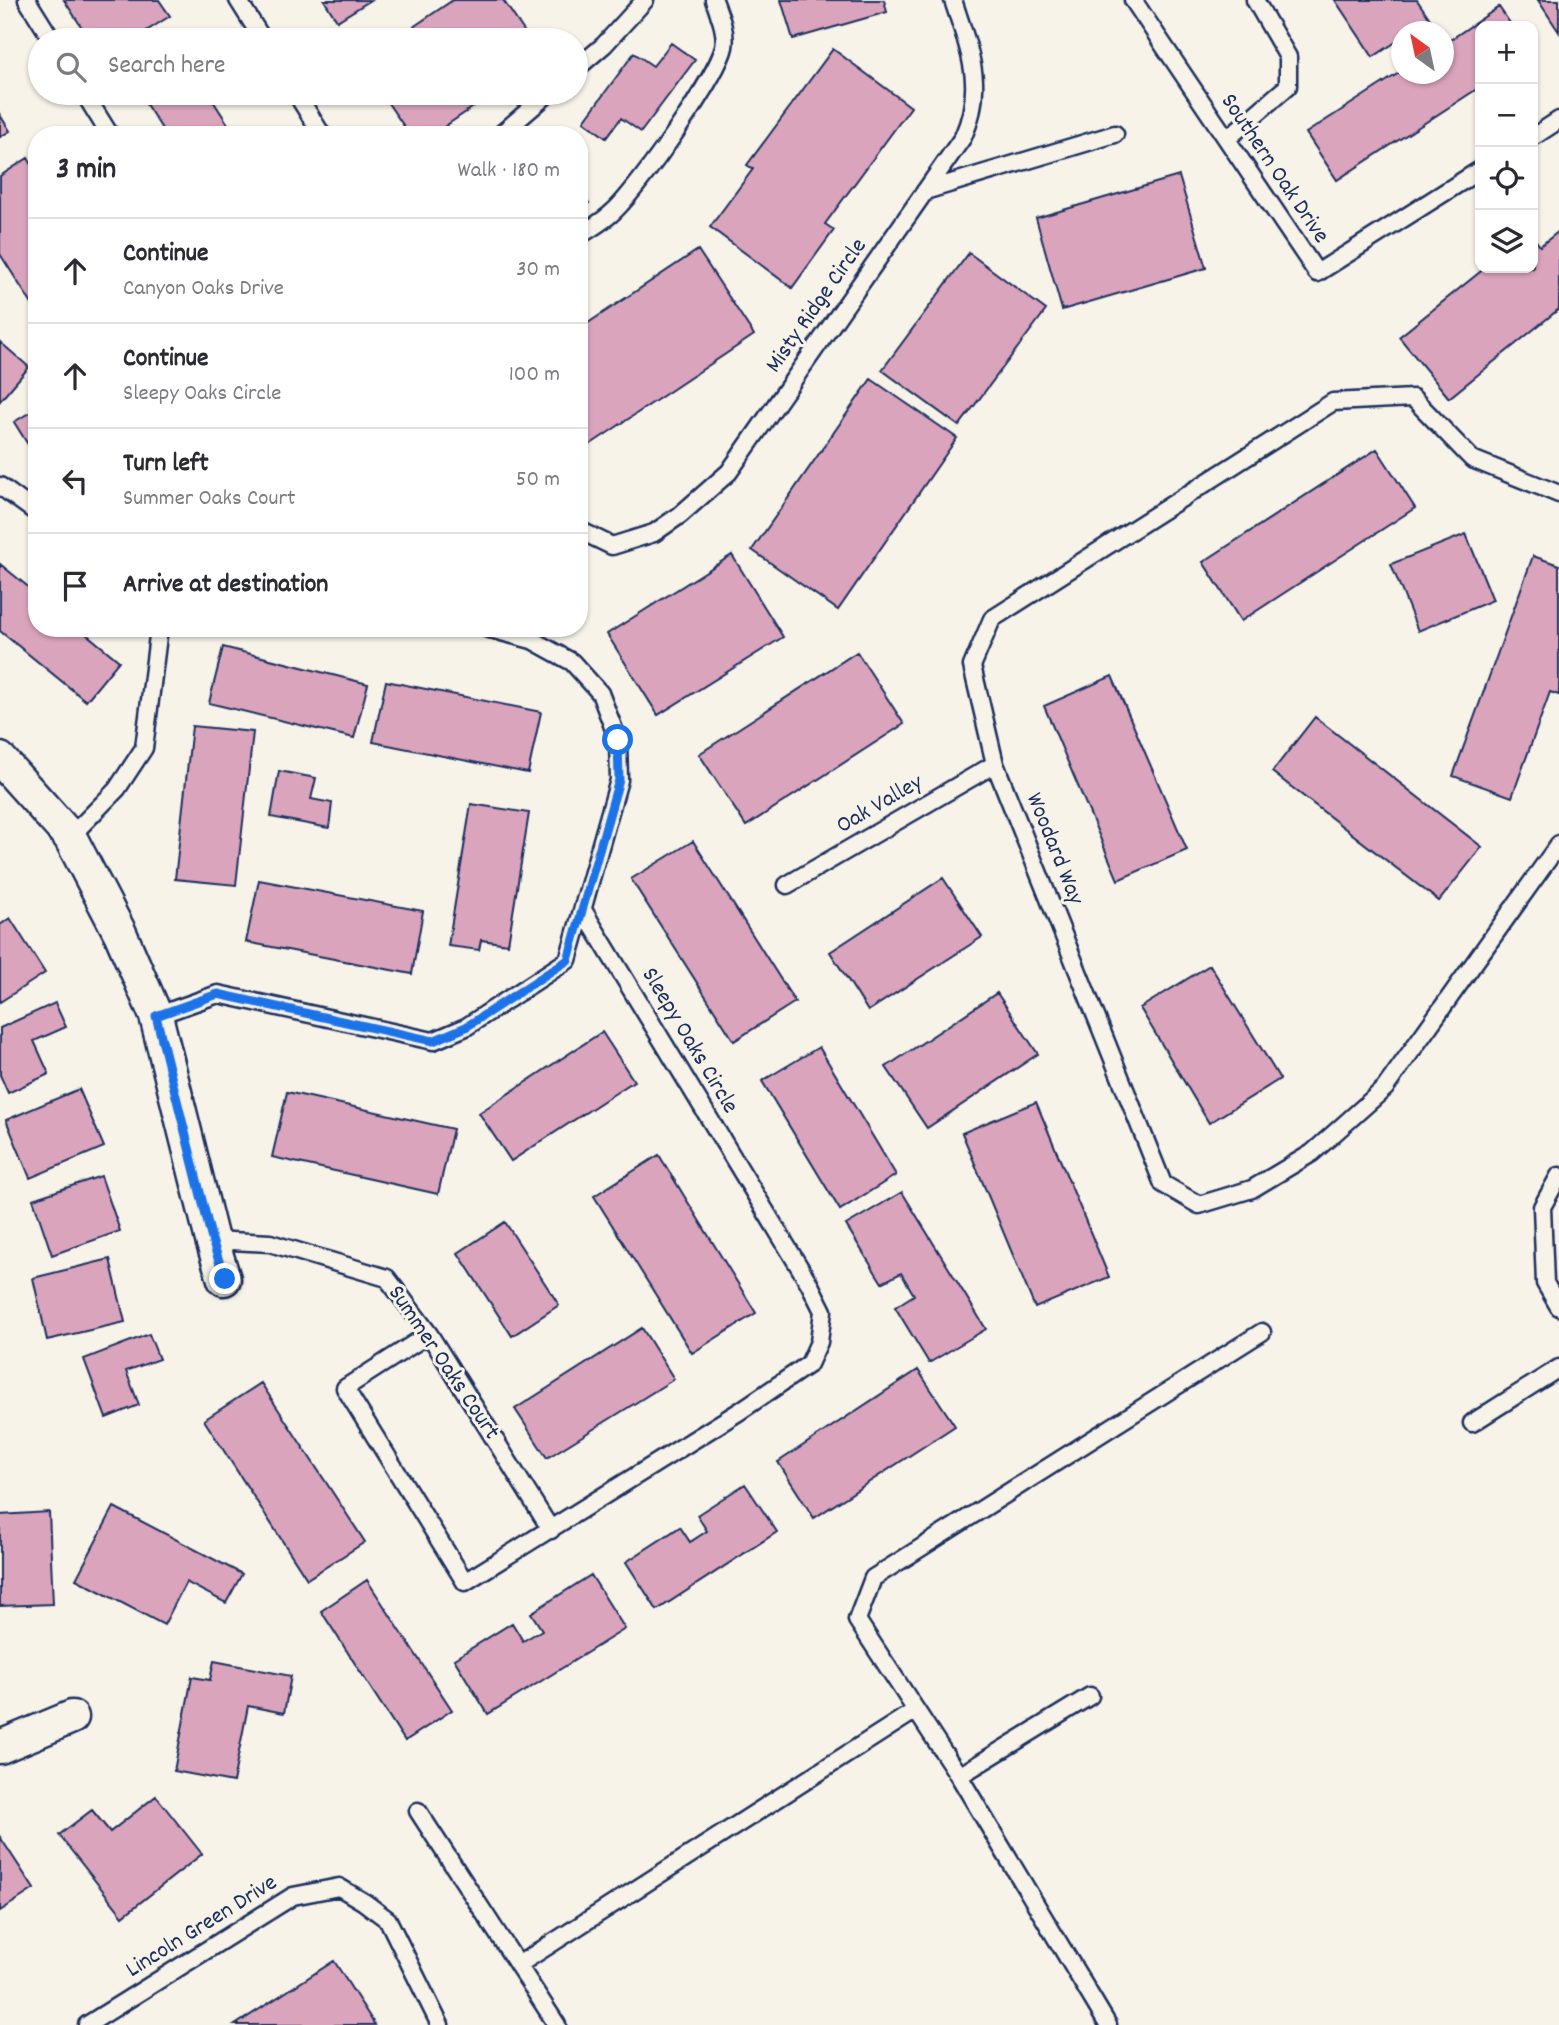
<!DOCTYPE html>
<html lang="en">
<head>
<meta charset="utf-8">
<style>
  body { margin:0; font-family:Dekko,sans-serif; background:#f2f2f3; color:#2b2b33 }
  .controls { position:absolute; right:21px; top:21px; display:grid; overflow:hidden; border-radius:14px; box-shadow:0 2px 5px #0004 }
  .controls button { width:63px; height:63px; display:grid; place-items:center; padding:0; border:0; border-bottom:2px solid #e1e1e2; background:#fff; color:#2b2b33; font:35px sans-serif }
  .compass { position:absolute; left:1391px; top:21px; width:63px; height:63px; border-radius:50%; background:#fff; box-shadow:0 2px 5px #0004; rotate:327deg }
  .stop { position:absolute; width:21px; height:21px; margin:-16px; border:5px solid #1a73e8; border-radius:50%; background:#fff }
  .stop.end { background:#1a73e8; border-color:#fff; box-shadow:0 2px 7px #0008 }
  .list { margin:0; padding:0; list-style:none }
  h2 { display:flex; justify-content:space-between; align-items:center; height:91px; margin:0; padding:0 28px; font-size:30px }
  h2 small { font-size:23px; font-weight:400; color:#7c7c81 }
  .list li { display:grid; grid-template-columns:46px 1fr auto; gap:21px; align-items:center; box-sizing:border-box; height:105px; padding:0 28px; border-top:2px solid #e1e1e2 }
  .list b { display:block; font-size:26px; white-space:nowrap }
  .list p { margin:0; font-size:23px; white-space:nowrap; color:#7c7c81 }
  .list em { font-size:23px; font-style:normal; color:#7c7c81 }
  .icon { flex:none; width:38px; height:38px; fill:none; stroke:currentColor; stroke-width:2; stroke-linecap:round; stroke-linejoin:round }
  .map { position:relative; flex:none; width:1559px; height:2025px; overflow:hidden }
  .search { position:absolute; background:#fff; box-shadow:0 2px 5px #0004; left:28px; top:28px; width:560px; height:77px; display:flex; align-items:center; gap:18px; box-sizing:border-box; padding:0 24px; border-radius:38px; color:#7c7c81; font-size:26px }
  .panel { position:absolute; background:#fff; box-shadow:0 2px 5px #0004; left:28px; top:126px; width:560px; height:511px; border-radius:28px }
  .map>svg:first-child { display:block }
  .building { fill:#daa4bc; stroke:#1b2f5e; stroke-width:2 }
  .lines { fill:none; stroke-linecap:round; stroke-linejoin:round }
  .lane-casing { stroke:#1b2f5e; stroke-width:21 }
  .street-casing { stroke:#1b2f5e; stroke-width:37 }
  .lane { stroke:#f7f3e8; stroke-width:16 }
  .street { stroke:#f7f3e8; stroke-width:32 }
  .route { stroke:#1a73e8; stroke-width:9 }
  .labels { text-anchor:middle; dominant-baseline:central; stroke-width:6; stroke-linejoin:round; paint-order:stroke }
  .street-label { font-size:24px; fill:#1b2f5e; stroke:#f7f3e8 }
</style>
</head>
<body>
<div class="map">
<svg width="1559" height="2025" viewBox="0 0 1559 2025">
  <rect width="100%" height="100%" fill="#f7f3e8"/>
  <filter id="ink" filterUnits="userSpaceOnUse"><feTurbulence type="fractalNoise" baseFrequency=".0143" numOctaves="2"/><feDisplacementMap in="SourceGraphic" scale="14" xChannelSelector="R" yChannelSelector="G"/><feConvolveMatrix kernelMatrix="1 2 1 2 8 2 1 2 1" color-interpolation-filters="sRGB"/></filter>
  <g filter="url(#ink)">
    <!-- building -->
    <path class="building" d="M64 0H159L170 16 132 40H90Z
      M324 0H371L337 21Z
      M453 0H503L530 40H394Z
      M781 0H884L887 12 793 39Z
      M1335 0H1417L1430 19 1412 32H1402V38L1373 57Z
      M1538 0H1559V32Z
      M1499 7 1512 26H1480V87L1337 180 1306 133 1402 71V74H1444V44Z
      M671 43 695 60 641 132 621 118 606 138 584 121 634 53 653 66Z
      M833 49 911 107 825 224 834 230 792 288 710 227 753 169 747 165Z
      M143 93H208L235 135H166L140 95Z
      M381 93H494L432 135H410Z
      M0 115 10 131 0 137Z
      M28 158 37 173V312L0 254V176Z
      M1179 176 1206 268 1062 310 1036 218Z
      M579 188 589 203 579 210Z
      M1559 231V309L1449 398 1399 337 1485 268H1533V237L1540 246Z
      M698 250 754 335 579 452V329Z
      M969 253 1046 310 959 426 882 370Z
      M0 342 29 367 0 401Z
      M871 379 957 438 838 610 752 550Z
      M37 408V459L14 422Z
      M1377 449 1415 508 1241 621 1203 562Z
      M1466 534 1493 600 1418 631 1391 564Z
      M732 555 783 637 658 715 607 634Z
      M1533 556 1559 565V695L1550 692 1512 797 1453 776Z
      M0 564 37 594V628H79L119 661 86 701 0 631Z
      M223 647 368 684 354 738 209 703Z
      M857 652 904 724 746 826 699 754Z
      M1112 676 1187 850 1118 880 1044 706Z
      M386 681 541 712 528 773 373 742Z
      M1315 717 1482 847 1439 901 1272 772Z
      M192 726 253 732 236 885 175 879Z
      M279 771 316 778 311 799 332 803 329 828 271 817Z
      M471 804 529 813 508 944 481 940 479 950 448 946Z
      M693 841 795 1002 734 1041 631 879Z
      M943 878 982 937 868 1011 830 952Z
      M259 880 423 911 412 974 246 942Z
      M10 918 45 973 0 1002V925Z
      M1210 965 1280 1079 1209 1123 1140 1008Z
      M997 993 1038 1054 927 1128 886 1067Z
      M55 1003 66 1027 34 1041 49 1074 8 1093 0 1075V1028Z
      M602 1032 634 1081 511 1161 479 1113Z
      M819 1047 896 1175 840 1210 762 1081Z
      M79 1089 104 1147 30 1178 6 1120Z
      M287 1092 453 1129 438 1194 272 1157Z
      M1036 1102 1109 1277 1035 1308 962 1133Z
      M659 1155 756 1313 692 1353 594 1196Z
      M101 1176 120 1231 52 1255 33 1199Z
      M902 1192 986 1329 929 1363 895 1307 914 1295 901 1273 882 1283 846 1225Z
      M505 1222 559 1305 512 1336 458 1253Z
      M110 1259 125 1322 47 1340 33 1278Z
      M642 1328 674 1379 547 1458 515 1409Z
      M149 1334 159 1359 126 1371 139 1405 106 1418 84 1359Z
      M918 1370 955 1426 814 1518 778 1462Z
      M261 1383 365 1542 307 1579 204 1420Z
      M745 1484 777 1532 657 1610 626 1562 680 1527 690 1542 707 1531 697 1515Z
      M114 1507 242 1574 226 1603 186 1582 164 1625 76 1579Z
      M49 1512 53 1604 0 1606V1515Z
      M591 1575 625 1629 488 1714 454 1659 512 1623 523 1641 542 1630 531 1613Z
      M367 1580 452 1710 405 1741 321 1611Z
      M214 1661 291 1676 284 1713 248 1706 233 1782 174 1771 192 1677 210 1680Z
      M156 1796 202 1854 123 1916 59 1835 92 1810 110 1832Z
      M0 1837 34 1889 0 1911Z
      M334 1961 375 2025H235Z"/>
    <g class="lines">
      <!-- lane casing -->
      <g class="lane-casing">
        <path id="lane" d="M27 0 52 40
          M238 0 263 40
          M1133 0 1317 273 1480 170
          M576 69 604 45 645 0
          M84 93 110 135
          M296 93 322 135
          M500 135 549 93
          M1533 137 1559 120
          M1227 139 1288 86V57L1255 0
          M925 191 1115 134
          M579 236C591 228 604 221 614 211 638 189 718 76 724 47 727 32 719 14 714 0
          M0 486 37 513
          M1559 494 1472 459 1413 398 1333 402 992 619 972 666 995 764 1163 1184 1199 1205 1252 1189 1312 1153 1385 1088 1559 844
          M579 530 612 546 654 533 680 515 729 472 963 137C986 86 969 50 953 0
          M70 837 117 789 144 748 159 628
          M787 885 995 764
          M156 1016 218 994 433 1041 466 1027 568 960 619 780 618 740 600 693 572 662 532 640 486 628
          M1559 1176 1542 1207 1545 1283 1559 1307
          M212 1240 270 1243 387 1278 429 1334 551 1530
          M429 1334 345 1388 465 1582 740 1411 809 1364 819 1342 823 1311 809 1283 583 910
          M1472 1423 1559 1368
          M959 1776 1090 1696
          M418 1811 557 2025
          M518 1965 916 1710
          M87 2025 293 1896 339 1887 364 1902 388 1920 440 2025
          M1108 2025 959 1776 857 1620 873 1578 1262 1332"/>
      </g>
      <!-- street casing -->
      <g class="street-casing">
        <path id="street" d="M0 759 70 837 120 933 156 1016 212 1240 224 1279
          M0 1747 72 1717"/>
      </g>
      <!-- lane -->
      <use href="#lane" class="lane"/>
      <!-- street -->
      <use href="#street" class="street"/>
    </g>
  </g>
  <g class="lines" filter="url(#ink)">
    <!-- route -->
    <path class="route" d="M225 1279 212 1240 156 1016 218 994 433 1041 466 1027 568 960 619 780 618 740"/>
  </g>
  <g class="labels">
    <!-- street labels -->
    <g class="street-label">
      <text transform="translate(1274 169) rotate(56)">Southern Oak Drive</text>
      <text transform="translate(817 306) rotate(-55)">Misty Ridge Circle</text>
      <text transform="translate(880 805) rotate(-30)">Oak Valley</text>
      <text transform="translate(1054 849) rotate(68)">Woodard Way</text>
      <text transform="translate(689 1041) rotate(59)">Sleepy Oaks Circle</text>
      <text transform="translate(443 1363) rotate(56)">Summer Oaks Court</text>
      <text transform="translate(202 1927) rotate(-32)">Lincoln Green Drive</text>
    </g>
  </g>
</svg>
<div class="controls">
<button>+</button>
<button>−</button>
<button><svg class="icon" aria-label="locate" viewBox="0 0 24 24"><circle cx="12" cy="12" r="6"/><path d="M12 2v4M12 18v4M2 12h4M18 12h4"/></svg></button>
<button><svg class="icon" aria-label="layers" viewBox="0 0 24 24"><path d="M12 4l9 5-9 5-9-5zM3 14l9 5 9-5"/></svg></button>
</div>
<svg class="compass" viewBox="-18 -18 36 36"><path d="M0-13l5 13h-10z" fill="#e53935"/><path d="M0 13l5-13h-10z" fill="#7c7c81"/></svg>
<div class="stop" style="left:618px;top:740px"></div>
<div class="stop end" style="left:225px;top:1279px"></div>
<div class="search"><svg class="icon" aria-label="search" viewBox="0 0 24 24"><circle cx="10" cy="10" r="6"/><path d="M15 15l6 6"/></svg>Search here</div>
<section class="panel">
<h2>3 min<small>Walk · 180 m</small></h2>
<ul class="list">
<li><svg class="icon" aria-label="ahead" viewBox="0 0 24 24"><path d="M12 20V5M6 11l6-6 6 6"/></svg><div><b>Continue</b><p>Canyon Oaks Drive</p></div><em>30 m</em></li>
<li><svg class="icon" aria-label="ahead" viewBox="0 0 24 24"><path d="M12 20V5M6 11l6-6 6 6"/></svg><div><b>Continue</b><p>Sleepy Oaks Circle</p></div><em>100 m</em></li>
<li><svg class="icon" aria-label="left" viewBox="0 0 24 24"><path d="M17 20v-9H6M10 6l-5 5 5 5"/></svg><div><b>Turn left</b><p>Summer Oaks Court</p></div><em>50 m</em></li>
<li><svg class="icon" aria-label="arrive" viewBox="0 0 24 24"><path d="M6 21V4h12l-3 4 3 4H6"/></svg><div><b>Arrive at destination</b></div></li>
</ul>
</section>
</div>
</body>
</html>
